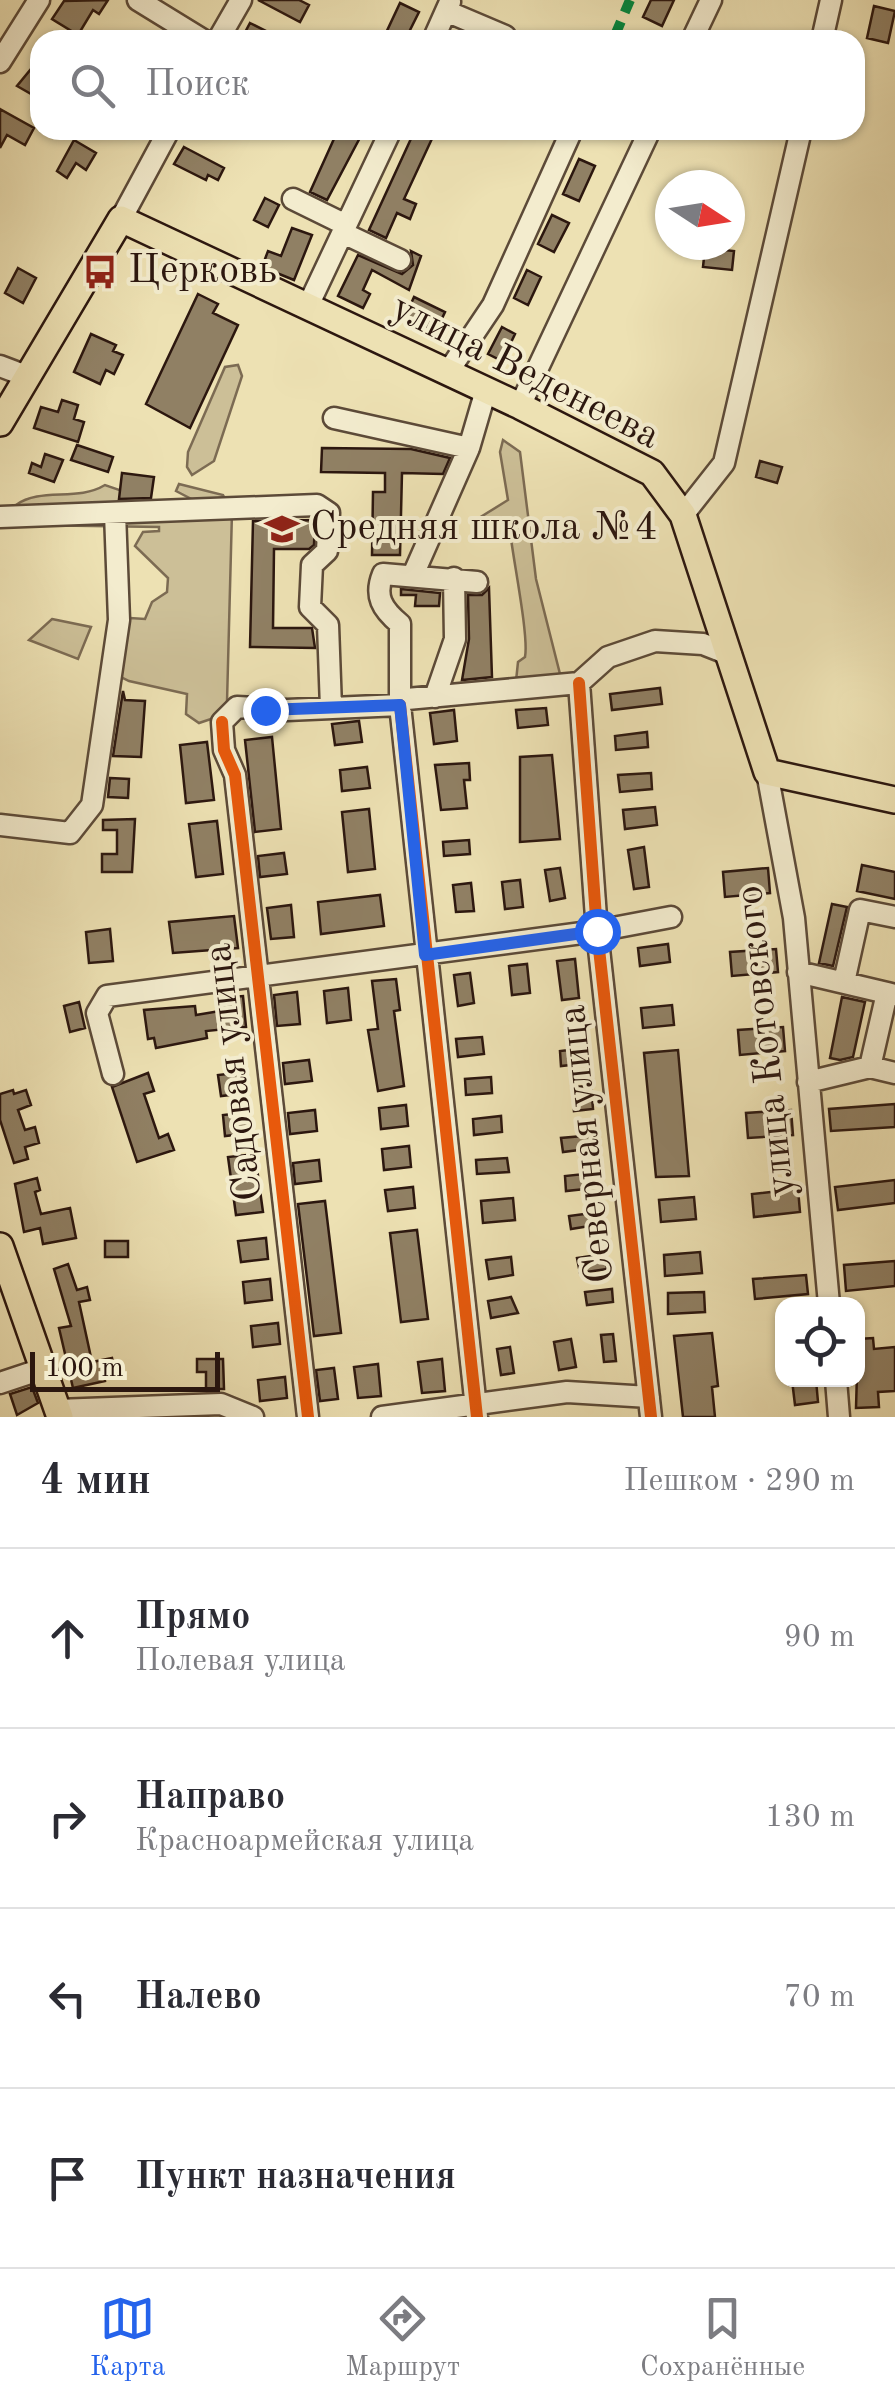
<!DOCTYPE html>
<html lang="ru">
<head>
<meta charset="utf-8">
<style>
  body { margin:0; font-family:"Old Standard TT",serif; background:#f7f7f7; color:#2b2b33 }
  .controls { position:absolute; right:30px; bottom:30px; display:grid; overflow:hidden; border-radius:20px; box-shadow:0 2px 8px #0004 }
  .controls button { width:90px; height:90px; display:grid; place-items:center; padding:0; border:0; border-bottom:2px solid #e1e1e2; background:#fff; color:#2b2b33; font:50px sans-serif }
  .compass { position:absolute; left:655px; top:170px; width:90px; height:90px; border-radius:50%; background:#fff; box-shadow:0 2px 8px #0004; rotate:102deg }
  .scale { position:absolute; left:30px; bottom:25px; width:190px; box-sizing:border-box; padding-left:10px; border:5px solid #2c170f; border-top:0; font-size:28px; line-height:35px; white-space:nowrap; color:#2c170f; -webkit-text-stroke:8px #f3ecce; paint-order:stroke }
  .stop { position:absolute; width:30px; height:30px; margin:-22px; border:8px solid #2563eb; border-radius:50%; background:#fff }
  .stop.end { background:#2563eb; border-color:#fff; box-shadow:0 2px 10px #0008 }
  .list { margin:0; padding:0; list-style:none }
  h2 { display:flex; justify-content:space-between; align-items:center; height:130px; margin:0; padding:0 40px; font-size:42px }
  h2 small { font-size:32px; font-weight:400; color:#7c7c81 }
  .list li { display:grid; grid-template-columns:65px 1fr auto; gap:30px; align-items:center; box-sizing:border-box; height:180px; padding:0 40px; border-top:2px solid #e1e1e2 }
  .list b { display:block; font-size:38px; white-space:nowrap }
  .list p { margin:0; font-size:32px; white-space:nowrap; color:#7c7c81 }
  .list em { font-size:32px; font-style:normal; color:#7c7c81 }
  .icon { flex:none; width:55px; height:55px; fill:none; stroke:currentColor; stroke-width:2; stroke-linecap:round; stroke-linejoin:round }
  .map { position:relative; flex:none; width:895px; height:1417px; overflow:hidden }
  .search { position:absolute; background:#fff; box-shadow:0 2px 8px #0004; left:30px; right:30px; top:30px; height:110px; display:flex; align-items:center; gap:25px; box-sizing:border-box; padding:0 35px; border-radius:30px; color:#7c7c81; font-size:38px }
  .sheet { height:850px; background:#fff }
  nav { display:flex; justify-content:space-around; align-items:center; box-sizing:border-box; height:140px; border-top:2px solid #e1e1e2; background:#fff; font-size:28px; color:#7c7c81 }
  nav a { display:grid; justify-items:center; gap:5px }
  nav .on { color:#2563eb }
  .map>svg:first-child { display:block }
  .green { fill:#ccbf97; stroke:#7c6b53; stroke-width:2.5 }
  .building { fill:#908064; stroke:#2c170f; stroke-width:2.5 }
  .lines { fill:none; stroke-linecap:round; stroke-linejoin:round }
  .minor-casing { stroke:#5c4a38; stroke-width:25 }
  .major-casing { stroke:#2c170f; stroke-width:30 }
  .minor { stroke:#f3ecce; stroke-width:20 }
  .major { stroke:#ede1b3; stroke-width:25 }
  .quiet { stroke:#00873e; stroke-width:10; stroke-dasharray:20 10; stroke-linecap:butt }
  .cycleway-casing { stroke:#f3ecce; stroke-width:19 }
  .cycleway { stroke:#e8590c; stroke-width:12 }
  .route { stroke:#2563eb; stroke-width:12 }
  .labels { text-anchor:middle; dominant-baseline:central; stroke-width:8; stroke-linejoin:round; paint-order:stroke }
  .poi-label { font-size:40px; fill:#2c170f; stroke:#f3ecce; text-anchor:start }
  .street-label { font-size:40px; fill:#2c170f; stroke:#f3ecce }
</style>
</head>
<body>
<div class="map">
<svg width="895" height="1417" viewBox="0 0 895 1417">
  <rect width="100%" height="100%" fill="#ede1b3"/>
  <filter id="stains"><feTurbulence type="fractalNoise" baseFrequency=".002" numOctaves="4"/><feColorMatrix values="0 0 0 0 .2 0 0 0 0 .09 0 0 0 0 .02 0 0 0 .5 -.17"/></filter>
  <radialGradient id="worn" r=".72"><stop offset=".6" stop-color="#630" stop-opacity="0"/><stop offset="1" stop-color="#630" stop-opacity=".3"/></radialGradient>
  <!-- green -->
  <path class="green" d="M238 365 242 376 214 461 192 475 187 467 188 452 225 367Z
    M503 440 520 452 536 579 560 674 516 681 518 662 525 657C529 636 513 559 510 531L505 522H483L479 518 508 500 500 452Z
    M179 484 223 495 232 512 227 702 217 717 199 723 186 714 187 694 129 681 109 671 115 631 130 618 145 619 152 602 167 592 168 578 135 546 143 532 159 531V527L26 525 13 517 16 505C41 487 77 502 105 485L143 498 167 517 197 502 176 491Z
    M52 619 91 627 78 659 29 640Z"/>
  <!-- building -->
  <path class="building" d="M108 0 99 14 93 10 78 35 52 19 64 1Z
    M258 0H299L309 5 300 22Z
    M651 0H674L662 26 643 17Z
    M400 3 419 12 405 40 385 35Z
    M874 6 895 11 888 43 867 38Z
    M250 23 284 40H241Z
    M40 58V99L17 86Z
    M0 109 34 128 25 145 7 135 0 148Z
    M338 130H364L327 200 310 192Z
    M415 130H436L404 199 416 204 410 219 397 213 386 238 369 230Z
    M74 140 96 153 86 170 76 163 67 178 57 171Z
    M184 147 224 168 218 180 208 175 206 180 174 164Z
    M579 159 595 166 579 201 563 194Z
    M265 198 279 205 268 227 254 220Z
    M552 215 569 223 554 252 538 244Z
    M292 228 312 235 294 280 262 267 268 251 281 256Z
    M705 248 734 251 732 270 703 267Z
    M411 251 421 256 409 290 372 270 363 290 370 294 363 308 338 296 358 255 402 274 413 265Z
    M18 268 36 278 23 303 5 293Z
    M527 270 541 277 528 305 514 298Z
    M198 294 218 304 213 313 238 325 190 428 146 404Z
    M414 297 445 312 436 331 405 317Z
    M502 327 515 334 502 361 488 354Z
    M91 334 116 345 113 351 123 355 114 374 106 370 100 384 74 372Z
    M62 400 78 405 74 419 84 422 78 442 34 428 41 407 58 412Z
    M77 445 113 457 108 472 71 460Z
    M322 448 411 449 450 458 443 474 402 473 400 555H372L373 492H385V473L321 472Z
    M45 454 63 460 54 482 29 473 32 463 41 467Z
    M760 461 782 467 777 483 756 477Z
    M122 473 154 477 151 498 119 499Z
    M315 520 314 545 309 549H274L273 628H312L315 648 250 647 253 521Z
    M489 588 492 677 462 680 469 639 468 595H482Z
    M401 589 440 593 439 606H415L416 595H401Z
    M660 688 662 704 612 710 610 694Z
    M123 691 125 700 145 701 141 757 113 756Z
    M546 708 548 725 518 728 516 710Z
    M454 710 457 741 434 744 430 713Z
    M359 721 362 742 335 745 332 724Z
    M647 732 648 747 616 750 615 736Z
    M272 737 281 829 255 832 245 740Z
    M207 742 214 800 186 803 180 745Z
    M552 755 560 839 520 842V757Z
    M469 763 470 780H464L467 808 441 810 435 765Z
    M367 767 370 788 342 791 340 770Z
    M651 773 652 789 620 792 618 775Z
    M110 778 129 779 128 798 108 797Z
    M655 807 657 825 625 829 623 810Z
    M369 809 375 869 348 872 342 812Z
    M135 819 132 872H102V854H117V830H103V820Z
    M217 821 223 874 196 877 189 824Z
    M469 840 470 854 444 856 443 842Z
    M644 847 649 887 634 889 628 850Z
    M284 853 287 874 260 877 258 856Z
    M862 865 895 872V899L857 891Z
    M560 868 565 898 550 901 545 870Z
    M768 868 770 893 725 897 723 872Z
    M520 880 523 907 505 909 502 882Z
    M471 883 474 911 456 912 453 885Z
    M380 895 384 926 321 934 318 902Z
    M832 904 847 907 833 966 819 963Z
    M291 905 294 937 271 939 267 908Z
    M234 916 238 948 173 953 169 922Z
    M110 929 113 961 89 963 86 932Z
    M668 944 670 962 640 966 638 948Z
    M776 949 778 972 732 976 730 952Z
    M575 959 579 998 562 1000 557 961Z
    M527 964 530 993 512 995 509 966Z
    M470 973 474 1003 458 1006 454 975Z
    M396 979 400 1010 394 1011 404 1086 378 1091 368 1030 378 1029 372 981Z
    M348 988 351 1020 327 1023 324 991Z
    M297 992 300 1024 277 1026 274 995Z
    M243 996 246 1027 206 1031 207 1038 156 1048 154 1038 148 1039 144 1010 195 1006 196 1015 220 1011 219 998Z
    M842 997 865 1002 853 1057 840 1060 830 1058Z
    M79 1002 85 1028 70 1032 64 1006Z
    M672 1005 674 1025 643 1028 641 1008Z
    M783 1027 785 1051 740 1055 738 1030Z
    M482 1037 484 1054 458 1057 456 1039Z
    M587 1048 589 1063 561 1066 560 1051Z
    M678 1050 689 1176 656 1177 644 1053Z
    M309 1060 312 1081 285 1084 283 1063Z
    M245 1072 248 1093 221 1096 218 1075Z
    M148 1073 154 1091 144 1094 159 1138 168 1134 174 1150 137 1162 112 1087Z
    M491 1077 492 1093 466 1095 465 1079Z
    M591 1086 593 1109 574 1111 572 1087Z
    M13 1090 14 1094 26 1090 31 1105 18 1110 25 1130 35 1127 39 1143 25 1147 28 1159 14 1163 0 1120V1094Z
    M895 1104V1127L831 1131 829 1109Z
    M406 1105 408 1126 381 1129 379 1108Z
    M315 1110 317 1131 290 1134 288 1113Z
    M791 1110 793 1135 748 1138 746 1113Z
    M250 1112 252 1133 225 1136 223 1115Z
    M501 1116 502 1132 474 1135 473 1119Z
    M594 1135 595 1148 563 1152 561 1138Z
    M409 1146 411 1167 384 1170 382 1149Z
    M255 1154 263 1212 236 1215 228 1157Z
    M507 1158 509 1172 477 1174 476 1160Z
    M319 1160 321 1181 295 1184 293 1163Z
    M593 1173 595 1188 566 1191 565 1176Z
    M37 1178 40 1190 35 1192 41 1214 70 1208 76 1238 43 1244 40 1228 24 1232 15 1184Z
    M895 1180V1203L838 1210 835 1187Z
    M413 1187 415 1208 388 1211 385 1190Z
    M798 1189 800 1212 754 1217 752 1194Z
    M694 1197 696 1219 661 1222 659 1200Z
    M513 1198 515 1220 483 1223 481 1201Z
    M325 1201 341 1333 314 1336 298 1204Z
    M600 1212 602 1224 571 1229 569 1216Z
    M417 1230 428 1319 401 1322 390 1233Z
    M266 1238 268 1259 241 1262 238 1241Z
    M105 1241H128V1257H105Z
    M700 1252 702 1273 665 1276 664 1255Z
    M605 1254 607 1269 580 1273 577 1258Z
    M511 1257 513 1275 489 1279 486 1260Z
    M895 1261V1286L846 1291 844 1265Z
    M68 1264 77 1290 87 1287 90 1300 79 1302 92 1362 112 1358 115 1372 104 1374 105 1381 73 1388 59 1328 71 1326 54 1269Z
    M806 1275 808 1294 755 1299 753 1279Z
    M270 1279 272 1300 245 1303 243 1282Z
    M612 1289 613 1302 587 1305 585 1292Z
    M704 1292 705 1312 668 1314V1293Z
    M511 1297 518 1313 491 1318 488 1301Z
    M278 1323 280 1344 253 1347 251 1326Z
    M712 1333 718 1386 712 1387 715 1417H683L674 1336Z
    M613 1334 616 1361 604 1362 601 1335Z
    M873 1338 874 1349 895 1347V1391L878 1392 879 1407 856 1408 858 1339Z
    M571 1339 576 1367 559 1370 554 1342Z
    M510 1347 514 1373 501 1375 497 1349Z
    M197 1359H223L224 1389H206V1372H197Z
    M442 1359 445 1391 422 1393 418 1362Z
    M378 1364 381 1396 358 1398 354 1367Z
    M334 1368 338 1399 320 1401 316 1370Z
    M285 1377 287 1398 260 1401 258 1380Z
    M792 1380H816L818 1402 795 1405Z
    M32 1387 38 1403 17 1415 10 1394Z"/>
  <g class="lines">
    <!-- minor casing -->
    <g class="minor-casing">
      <path id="minor" d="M138 0 203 40
        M446 11 505 36
        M218 40 241 0
        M433 40 450 2
        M692 40 711 0
        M822 40 831 0
        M0 62 39 0
        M293 199 346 225
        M121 219 169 130
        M343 233 400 260
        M307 308 391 130
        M0 366 29 377
        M448 372 493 305 572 130
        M520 406 650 130
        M334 418 469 448 486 390
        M683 515 724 463 801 130
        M0 517 317 505 329 513 327 551 312 565 310 607 328 625 331 708
        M413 575 469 448
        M579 683 597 931 651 1417
        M435 697 455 639 454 578
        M767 772 794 918 829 1304
        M0 825 70 833 92 805 119 620 115 513
        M798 972 887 993
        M844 982 860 910 895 917
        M870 1067 887 993 895 995
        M113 1074 97 1013 107 996 597 931 671 917
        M808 1082 870 1067 895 1073
        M836 1380 839 1417
        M0 1383 42 1369
        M57 1410 221 1404 253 1417
        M308 1417 235 775 224 750 222 722 237 707 287 710 400 705 407 699 579 683 608 657 655 641 703 644 731 655
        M382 1417 567 1392 649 1397
        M477 1417 400 705V624C382 609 374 596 383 574L477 582"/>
    </g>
    <!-- major casing -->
    <g class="major-casing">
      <path id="major" d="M0 423 121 219 520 406 652 473 683 515 767 772 895 800
        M0 1246 60 1417"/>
    </g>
    <!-- minor -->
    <use href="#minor" class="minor"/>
    <!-- major -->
    <use href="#major" class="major"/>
    <!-- quiet -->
    <path class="quiet" d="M613 40 630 0"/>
    <!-- cycleway casing -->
    <g class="cycleway-casing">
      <path id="cycleway" d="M579 683 597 931 651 1417
        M400 705 477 1417
        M222 722 224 750 235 775 308 1417"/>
    </g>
    <!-- cycleway -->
    <use href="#cycleway" class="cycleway"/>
  </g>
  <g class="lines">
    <!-- route -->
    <path class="route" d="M265 710 400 705 425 955 597 931"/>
  </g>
  <!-- icons -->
  <defs>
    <g id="bus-bare" transform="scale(2.7)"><path d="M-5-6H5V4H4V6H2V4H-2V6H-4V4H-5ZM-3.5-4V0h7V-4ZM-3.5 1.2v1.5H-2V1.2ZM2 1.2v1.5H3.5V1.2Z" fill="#8f2418" stroke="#f3ecce" stroke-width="2.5" paint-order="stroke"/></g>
    <g id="school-bare" transform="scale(2.7)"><path d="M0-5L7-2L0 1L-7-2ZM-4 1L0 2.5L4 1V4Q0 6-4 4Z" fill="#8f2418" stroke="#f3ecce" stroke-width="2.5" paint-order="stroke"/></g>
  </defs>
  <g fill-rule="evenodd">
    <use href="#bus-bare" x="100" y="272"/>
    <use href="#school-bare" x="282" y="529"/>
  </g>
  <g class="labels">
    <!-- poi labels -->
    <g class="poi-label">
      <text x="128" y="272">Церковь</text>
      <text x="310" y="529">Средняя школа №4</text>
    </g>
    <!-- street labels -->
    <g class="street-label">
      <text transform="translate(525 373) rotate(27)">улица Веденеева</text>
      <text transform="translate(767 1041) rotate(-96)">улица Котовского</text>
      <text transform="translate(235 1072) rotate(-97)">Садовая улица</text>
      <text transform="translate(588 1144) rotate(-96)">Северная улица</text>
    </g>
  </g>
  <rect width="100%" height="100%" filter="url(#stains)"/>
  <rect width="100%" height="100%" fill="url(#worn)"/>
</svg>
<div class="controls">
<button><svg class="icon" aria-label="locate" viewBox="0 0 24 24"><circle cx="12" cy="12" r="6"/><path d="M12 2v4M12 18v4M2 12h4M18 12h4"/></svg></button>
</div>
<svg class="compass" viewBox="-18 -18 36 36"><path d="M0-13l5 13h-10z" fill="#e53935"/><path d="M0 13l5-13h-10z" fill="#7c7c81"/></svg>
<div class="scale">100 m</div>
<div class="stop" style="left:597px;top:931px"></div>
<div class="stop end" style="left:265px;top:710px"></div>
<div class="search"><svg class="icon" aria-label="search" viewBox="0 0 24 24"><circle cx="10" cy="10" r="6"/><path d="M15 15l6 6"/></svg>Поиск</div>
</div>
<section class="sheet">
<h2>4 мин<small>Пешком · 290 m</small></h2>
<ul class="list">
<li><svg class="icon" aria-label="ahead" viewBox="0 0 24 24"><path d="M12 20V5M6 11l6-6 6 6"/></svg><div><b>Прямо</b><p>Полевая улица</p></div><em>90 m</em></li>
<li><svg class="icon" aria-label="right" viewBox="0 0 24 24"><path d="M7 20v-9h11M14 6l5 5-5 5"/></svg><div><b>Направо</b><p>Красноармейская улица</p></div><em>130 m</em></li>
<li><svg class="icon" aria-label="left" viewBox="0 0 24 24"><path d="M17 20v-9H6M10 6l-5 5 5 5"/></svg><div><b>Налево</b></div><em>70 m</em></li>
<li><svg class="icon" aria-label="arrive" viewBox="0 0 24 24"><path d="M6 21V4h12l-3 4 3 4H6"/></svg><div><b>Пункт назначения</b></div></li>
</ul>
</section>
<nav>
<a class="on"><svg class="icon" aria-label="map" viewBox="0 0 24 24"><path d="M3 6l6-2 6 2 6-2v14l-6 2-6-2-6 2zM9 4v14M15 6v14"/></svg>Карта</a>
<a><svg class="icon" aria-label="directions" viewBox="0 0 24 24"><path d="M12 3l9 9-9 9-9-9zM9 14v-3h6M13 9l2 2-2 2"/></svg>Маршрут</a>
<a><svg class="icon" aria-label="saved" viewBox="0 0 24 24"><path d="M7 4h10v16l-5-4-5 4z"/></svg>Сохранённые</a>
</nav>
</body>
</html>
